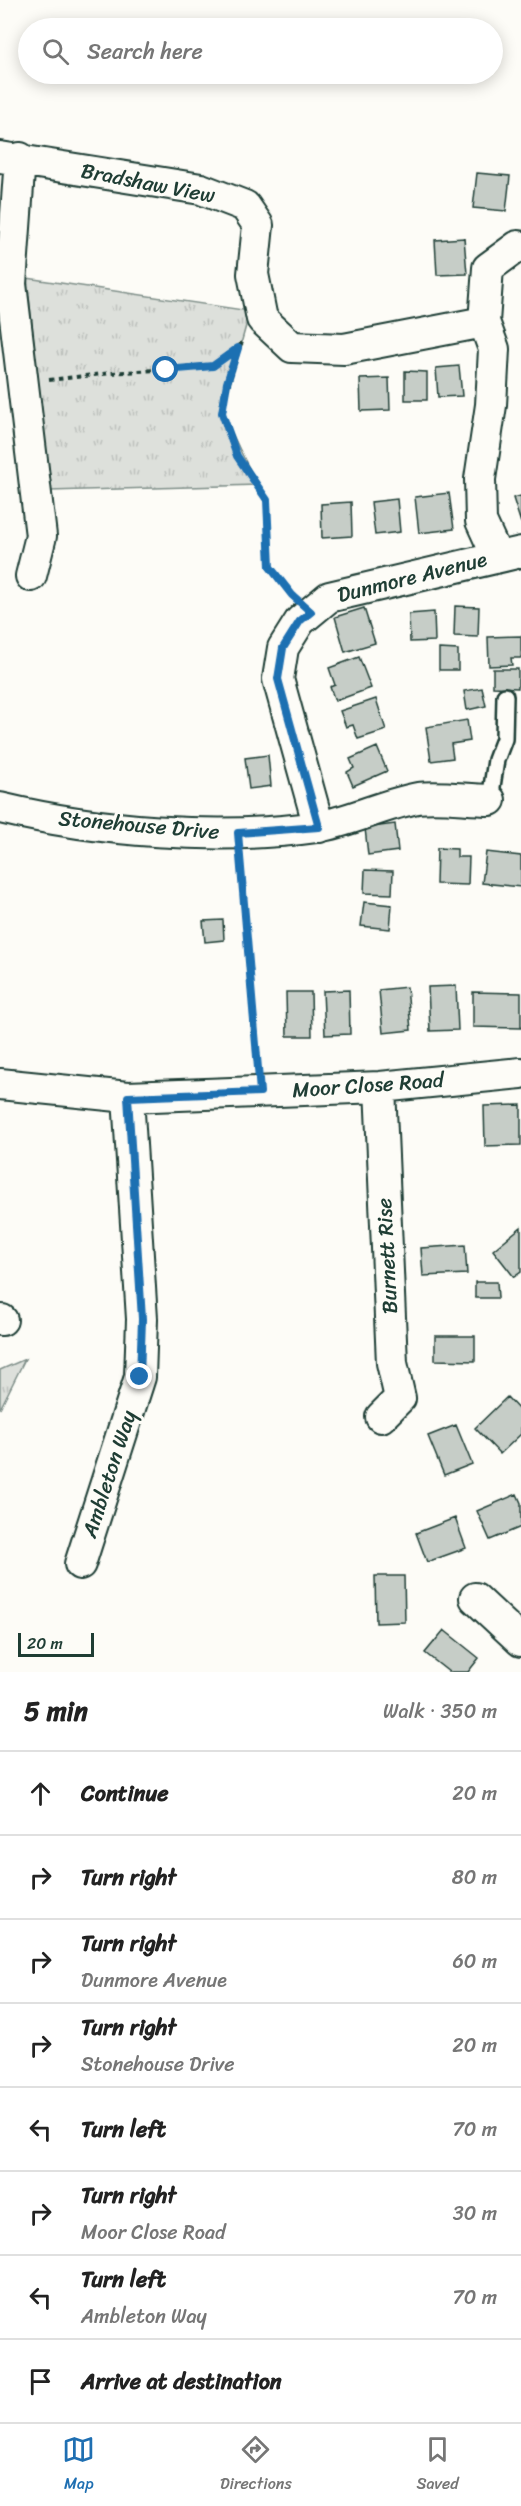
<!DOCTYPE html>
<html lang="en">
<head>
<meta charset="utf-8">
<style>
  body { margin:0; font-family:Sriracha,sans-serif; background:#f2f2f2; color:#222 }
  .scale { position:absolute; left:18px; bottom:15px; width:76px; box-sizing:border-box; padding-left:6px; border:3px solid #1f3d34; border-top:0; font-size:16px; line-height:21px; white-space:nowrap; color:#1f3d34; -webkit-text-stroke:4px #fdfcf7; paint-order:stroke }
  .stop { position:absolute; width:18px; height:18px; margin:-14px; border:4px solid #1f6fb2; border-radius:50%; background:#fff }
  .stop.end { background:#1f6fb2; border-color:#fff; box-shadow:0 2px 6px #0008 }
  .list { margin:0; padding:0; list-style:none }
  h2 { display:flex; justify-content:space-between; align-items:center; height:78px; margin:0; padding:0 24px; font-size:26px }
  h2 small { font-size:20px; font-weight:400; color:#767676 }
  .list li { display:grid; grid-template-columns:39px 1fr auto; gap:18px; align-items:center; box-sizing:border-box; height:84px; padding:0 24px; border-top:2px solid #e0e0e0 }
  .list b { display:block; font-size:22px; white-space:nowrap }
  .list p { margin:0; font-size:20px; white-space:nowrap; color:#767676 }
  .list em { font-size:20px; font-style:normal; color:#767676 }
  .icon { flex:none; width:33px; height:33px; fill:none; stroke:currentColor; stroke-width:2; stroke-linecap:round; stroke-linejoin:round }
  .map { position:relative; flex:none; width:521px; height:1672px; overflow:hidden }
  .search { position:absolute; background:#fff; box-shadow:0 3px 15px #0003; left:18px; right:18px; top:18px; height:66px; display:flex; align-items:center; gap:15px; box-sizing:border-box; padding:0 21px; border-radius:33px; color:#767676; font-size:22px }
  .sheet { height:750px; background:#fff }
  nav { display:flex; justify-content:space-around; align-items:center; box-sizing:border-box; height:84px; border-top:2px solid #e0e0e0; background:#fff; font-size:16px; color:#767676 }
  nav a { display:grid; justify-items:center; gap:3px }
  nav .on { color:#1f6fb2 }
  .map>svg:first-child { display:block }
  .park { fill:url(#park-tufts); stroke:#7e8e88; stroke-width:1.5 }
  .building { fill:#c6cdc7; stroke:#1f3d34; stroke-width:1.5 }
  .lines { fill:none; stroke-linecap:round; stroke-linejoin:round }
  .lane-casing { stroke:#1f3d34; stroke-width:20 }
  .street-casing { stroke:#1f3d34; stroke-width:34 }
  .path { stroke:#1f3d34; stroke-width:4; stroke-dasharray:4.5 4.5; stroke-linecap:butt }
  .lane { stroke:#fdfcf7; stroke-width:15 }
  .street { stroke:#fdfcf7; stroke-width:30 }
  .route { stroke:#1f6fb2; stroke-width:8 }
  .labels { text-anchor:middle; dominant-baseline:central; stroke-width:6; stroke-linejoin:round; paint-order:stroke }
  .street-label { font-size:21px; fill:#1f3d34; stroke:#fdfcf7 }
</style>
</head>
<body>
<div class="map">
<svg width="521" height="1672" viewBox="0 0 521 1672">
  <defs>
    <pattern id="park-tufts" width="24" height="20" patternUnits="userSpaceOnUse" patternTransform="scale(1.5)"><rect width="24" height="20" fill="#dde0db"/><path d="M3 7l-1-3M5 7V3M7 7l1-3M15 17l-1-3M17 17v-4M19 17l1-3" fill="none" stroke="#bdc1bd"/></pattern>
  </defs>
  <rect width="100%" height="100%" fill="#fdfcf7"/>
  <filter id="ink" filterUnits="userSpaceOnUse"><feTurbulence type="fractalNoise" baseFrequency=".0167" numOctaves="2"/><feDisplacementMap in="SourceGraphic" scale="12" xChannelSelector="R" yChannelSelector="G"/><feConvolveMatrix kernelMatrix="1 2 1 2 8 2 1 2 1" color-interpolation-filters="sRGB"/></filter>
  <g filter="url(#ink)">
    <!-- park -->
    <path class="park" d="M27 278 250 311 222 413 257 485 50 491Z
      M25 1359 0 1409V1370Z"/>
    <!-- building -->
    <path class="building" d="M477 173 510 176 506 211 473 208Z
      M464 238 467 274 437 275 435 240Z
      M459 366 462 396 438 397 436 368Z
      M405 371 427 372V400H405Z
      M389 378 390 410 361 411 360 379Z
      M449 493 454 529 419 533 415 497Z
      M521 496V523L513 498Z
      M397 499 400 532 375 535 371 502Z
      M351 502 352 536 322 538 321 504Z
      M455 606 479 607 478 637 454 636Z
      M364 608 375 643 345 652 335 617Z
      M434 612 435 641 410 642 409 614Z
      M521 636V658H511L512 665 489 666 488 637Z
      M439 649 458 650V670H439Z
      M359 657 371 688 335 701 330 687 335 685 329 668Z
      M493 669H518V688L493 687Z
      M482 688 486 706 467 710 464 691Z
      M376 699 386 730 358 739 353 725 346 727 340 711Z
      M467 720 470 741 451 744 453 758 431 761 426 727Z
      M377 747 387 771 353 786 347 772 354 768 350 759Z
      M268 755 271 786 249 789 245 758Z
      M395 824 398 851 368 855 365 828Z
      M437 848 457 849V857H469L468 885 436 884Z
      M486 852 521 856V887L482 883Z
      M365 870 393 871 392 894 364 893Z
      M364 902 392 905 390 929 361 926Z
      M223 920 224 940 205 942 203 921Z
      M456 986 458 1030 430 1031 428 987Z
      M407 987 411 1030 383 1033 379 990Z
      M349 990 350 1034 325 1035 323 991Z
      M286 992H311L312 1036H287Z
      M473 992 521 993V1028L473 1027Z
      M521 1105V1145L485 1146 484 1106Z
      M521 1227V1272L514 1277 493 1250Z
      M465 1245 467 1274 423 1276 421 1248Z
      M475 1282H497L498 1298H475Z
      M435 1336H475V1361L435 1360Z
      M507 1397 521 1412V1434L500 1454 475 1428Z
      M456 1425 472 1464 444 1475 428 1436Z
      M517 1494 521 1503V1527L490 1540 477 1511Z
      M455 1518 466 1548 427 1562 416 1533Z
      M375 1576H404L405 1622 376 1623Z
      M444 1630 479 1658 468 1672H449L425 1653Z"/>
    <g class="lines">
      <!-- lane casing -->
      <g class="lane-casing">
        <path id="lane" d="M490 800 496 760 504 739 505 696"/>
      </g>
      <!-- street casing -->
      <g class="street-casing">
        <path id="street" d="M0 157 201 189 245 206 258 225 253 274 262 319 292 347 344 349 484 322
          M20 158 11 284 41 536 31 576
          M497 556 481 521 480 479 491 405 494 349 484 322 488 268 518 246 521 247
          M0 808C96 831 219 841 317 827 349 822 384 804 418 798 440 795 468 800 490 800
          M319 827 278 679 283 648 300 621 329 597 521 552
          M0 1084 128 1097 380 1087 521 1073
          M380 1087 392 1363 400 1398 381 1417
          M0 1320H2
          M80 1564 140 1377 142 1319 128 1097
          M475 1598 521 1641"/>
      </g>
      <!-- path -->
      <path class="path" d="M238 348 227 383 222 413 237 456 267 500 270 567 290 593
        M49 380 111 373 213 366 238 348 244 340
        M240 860 257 1064"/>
      <!-- lane -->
      <use href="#lane" class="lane"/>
      <!-- street -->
      <use href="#street" class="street"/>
    </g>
  </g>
  <g class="lines" filter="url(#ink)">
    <!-- route -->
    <path class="route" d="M140 1377 142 1319 128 1097 260 1092 238 833 319 827 278 679 283 648 300 621 311 612 292 595 270 567 267 500 237 456 222 413 227 383 238 348 213 366 166 370"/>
  </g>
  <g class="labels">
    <!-- street labels -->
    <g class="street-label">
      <text transform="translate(148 183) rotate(11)">Bradshaw View</text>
      <text transform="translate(412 577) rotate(-14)">Dunmore Avenue</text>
      <text transform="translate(139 825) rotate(5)">Stonehouse Drive</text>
      <text transform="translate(368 1085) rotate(-4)">Moor Close Road</text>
      <text transform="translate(387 1256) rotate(-93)">Burnett Rise</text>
      <text transform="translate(109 1474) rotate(-72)">Ambleton Way</text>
    </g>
  </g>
</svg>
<div class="scale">20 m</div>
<div class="stop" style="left:166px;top:370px"></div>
<div class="stop end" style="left:140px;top:1377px"></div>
<div class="search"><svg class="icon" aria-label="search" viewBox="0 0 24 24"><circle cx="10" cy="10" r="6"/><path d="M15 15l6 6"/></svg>Search here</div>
</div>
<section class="sheet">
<h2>5 min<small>Walk · 350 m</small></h2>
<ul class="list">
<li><svg class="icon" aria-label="ahead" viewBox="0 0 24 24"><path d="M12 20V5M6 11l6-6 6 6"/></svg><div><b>Continue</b></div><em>20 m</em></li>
<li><svg class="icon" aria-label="right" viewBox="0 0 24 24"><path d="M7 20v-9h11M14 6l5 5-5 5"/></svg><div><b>Turn right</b></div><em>80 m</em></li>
<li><svg class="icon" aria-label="right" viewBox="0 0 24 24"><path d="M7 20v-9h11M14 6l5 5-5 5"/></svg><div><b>Turn right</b><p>Dunmore Avenue</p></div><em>60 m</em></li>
<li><svg class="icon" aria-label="right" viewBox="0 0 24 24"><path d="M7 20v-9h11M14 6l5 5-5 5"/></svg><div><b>Turn right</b><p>Stonehouse Drive</p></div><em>20 m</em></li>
<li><svg class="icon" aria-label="left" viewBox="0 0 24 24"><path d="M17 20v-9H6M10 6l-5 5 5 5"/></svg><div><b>Turn left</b></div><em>70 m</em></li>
<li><svg class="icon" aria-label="right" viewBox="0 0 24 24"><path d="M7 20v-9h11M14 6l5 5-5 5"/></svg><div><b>Turn right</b><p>Moor Close Road</p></div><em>30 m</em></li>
<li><svg class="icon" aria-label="left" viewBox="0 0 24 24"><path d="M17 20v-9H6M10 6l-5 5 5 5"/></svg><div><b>Turn left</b><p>Ambleton Way</p></div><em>70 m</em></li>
<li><svg class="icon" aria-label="arrive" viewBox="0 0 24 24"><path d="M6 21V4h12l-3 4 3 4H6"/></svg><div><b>Arrive at destination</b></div></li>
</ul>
</section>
<nav>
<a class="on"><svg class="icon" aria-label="map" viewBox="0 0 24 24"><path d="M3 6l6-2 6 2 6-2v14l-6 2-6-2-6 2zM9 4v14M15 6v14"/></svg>Map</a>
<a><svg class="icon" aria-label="directions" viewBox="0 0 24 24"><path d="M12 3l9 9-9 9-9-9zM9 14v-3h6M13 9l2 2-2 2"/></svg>Directions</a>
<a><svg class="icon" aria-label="saved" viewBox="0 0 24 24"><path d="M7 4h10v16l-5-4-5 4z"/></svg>Saved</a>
</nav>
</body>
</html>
